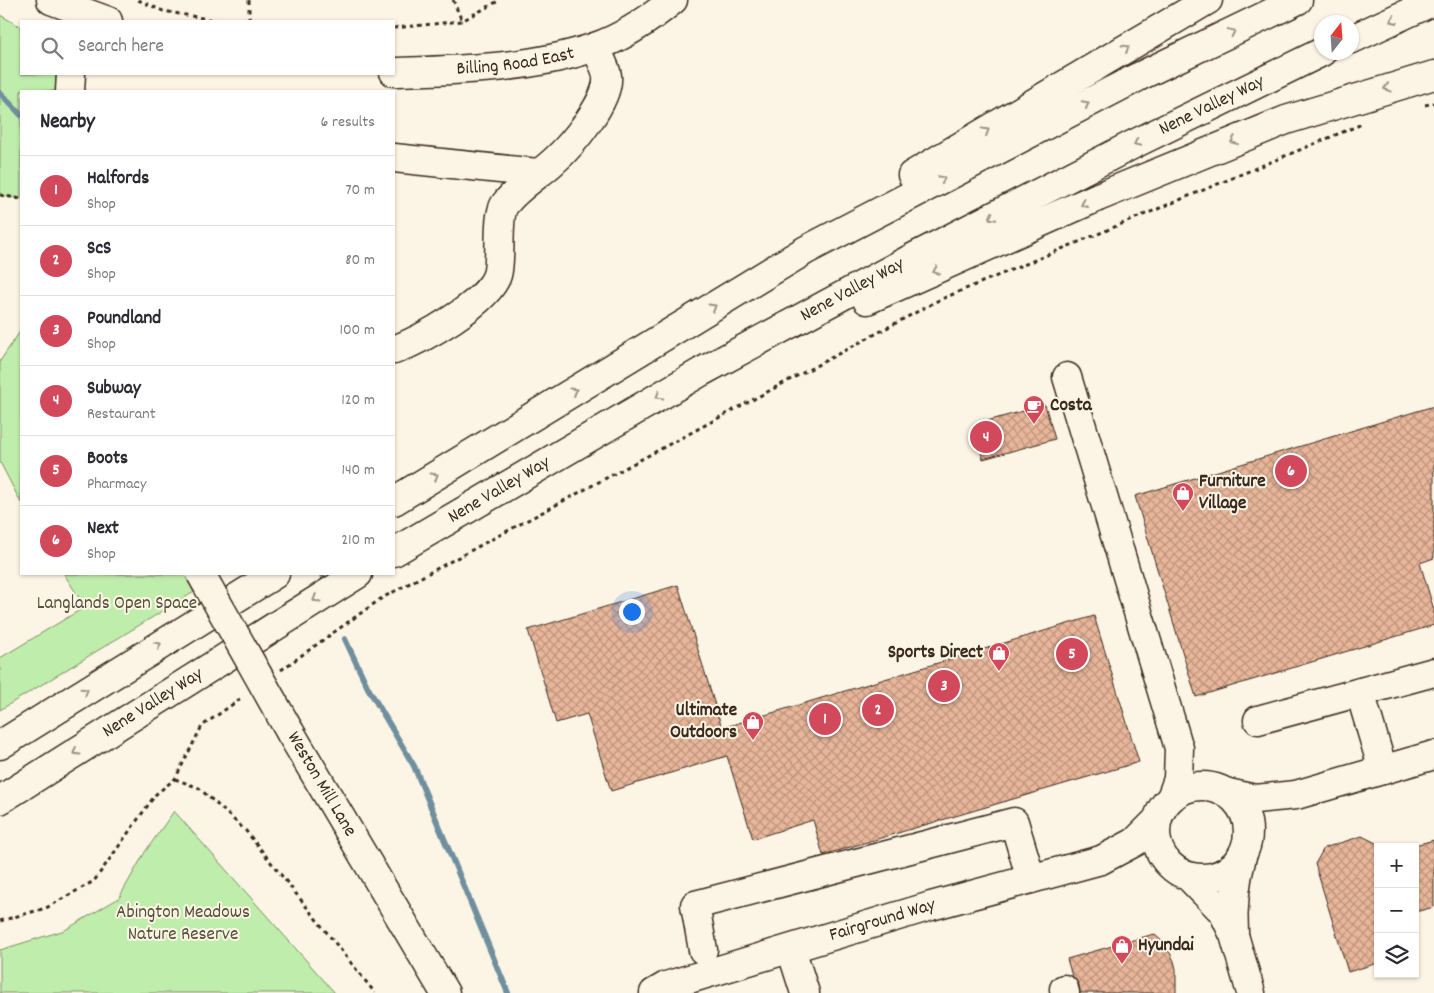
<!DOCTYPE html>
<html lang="en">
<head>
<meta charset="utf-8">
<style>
  body { margin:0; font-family:Dekko,sans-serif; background:#f7f7f7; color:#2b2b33 }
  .controls { position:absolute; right:15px; bottom:15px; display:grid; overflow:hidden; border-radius:0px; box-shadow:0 1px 4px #0004 }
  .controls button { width:45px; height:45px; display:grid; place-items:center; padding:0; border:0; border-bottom:1px solid #e1e1e2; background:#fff; color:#2b2b33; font:25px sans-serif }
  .compass { position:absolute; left:1314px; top:15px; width:45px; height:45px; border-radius:50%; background:#fff; box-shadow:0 1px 4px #0004; rotate:17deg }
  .you { position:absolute; left:631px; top:611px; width:18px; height:18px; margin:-12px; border:4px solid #fff; border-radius:50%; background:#1a73e8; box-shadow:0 0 0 8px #1a73e833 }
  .badge { display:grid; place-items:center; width:32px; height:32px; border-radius:50%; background:#d1495b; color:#fff; font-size:16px; font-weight:700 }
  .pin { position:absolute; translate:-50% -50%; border:2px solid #fff; box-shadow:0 1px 5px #0006 }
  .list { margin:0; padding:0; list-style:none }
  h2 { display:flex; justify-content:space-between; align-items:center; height:65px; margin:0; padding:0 20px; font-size:21px }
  h2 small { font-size:16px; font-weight:400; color:#7c7c81 }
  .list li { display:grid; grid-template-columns:32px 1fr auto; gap:15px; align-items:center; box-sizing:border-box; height:70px; padding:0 20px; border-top:1px solid #e1e1e2 }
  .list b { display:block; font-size:19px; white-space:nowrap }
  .list p { margin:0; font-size:16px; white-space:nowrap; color:#7c7c81 }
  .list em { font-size:16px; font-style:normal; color:#7c7c81 }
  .icon { flex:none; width:28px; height:28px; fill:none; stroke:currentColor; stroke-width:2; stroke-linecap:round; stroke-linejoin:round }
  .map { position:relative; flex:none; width:1434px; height:993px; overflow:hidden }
  .search { position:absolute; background:#fff; box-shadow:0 1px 4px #0004; left:20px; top:20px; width:375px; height:55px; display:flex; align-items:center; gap:12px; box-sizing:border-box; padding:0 18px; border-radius:0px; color:#7c7c81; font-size:19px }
  .panel { position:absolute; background:#fff; box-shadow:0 1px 4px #0004; left:20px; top:90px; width:375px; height:485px; border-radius:0px }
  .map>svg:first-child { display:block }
  .green { fill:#bfedab; stroke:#7d8c64 }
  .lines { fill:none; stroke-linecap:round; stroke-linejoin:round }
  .stream { stroke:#6f8f9e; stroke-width:6 }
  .building { fill:url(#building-cross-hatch); stroke:#3b2a1e }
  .minor-casing { stroke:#3b2a1e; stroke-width:31 }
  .highway-casing { stroke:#3b2a1e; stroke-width:31 }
  .path { stroke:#3b2a1e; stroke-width:3; stroke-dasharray:4 4; stroke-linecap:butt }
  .minor { stroke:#fcf5e5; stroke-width:28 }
  .highway { stroke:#fcf5e5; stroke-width:28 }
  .minor-bridge-casing { stroke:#3b2a1e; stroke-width:31; stroke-linecap:butt }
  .minor-bridge { stroke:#fcf5e5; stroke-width:28 }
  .oneway { stroke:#9c9082 }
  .labels { text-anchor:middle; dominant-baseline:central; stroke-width:4; stroke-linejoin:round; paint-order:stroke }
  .street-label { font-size:19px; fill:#3b2a1e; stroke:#fcf5e5 }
  .poi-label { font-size:19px; font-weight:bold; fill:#3b2a1e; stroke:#fcf5e5; text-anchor:start }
  .park-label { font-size:19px; fill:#55513a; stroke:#fcf5e5 }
</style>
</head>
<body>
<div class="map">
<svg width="1434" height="993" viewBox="0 0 1434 993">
  <defs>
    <pattern id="building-cross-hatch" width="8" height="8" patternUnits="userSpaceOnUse" patternTransform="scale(1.25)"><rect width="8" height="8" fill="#e8b69a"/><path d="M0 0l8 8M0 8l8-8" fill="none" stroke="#bd947d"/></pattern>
  </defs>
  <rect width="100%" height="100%" fill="#fcf5e5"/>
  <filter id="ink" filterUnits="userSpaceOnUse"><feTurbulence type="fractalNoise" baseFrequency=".02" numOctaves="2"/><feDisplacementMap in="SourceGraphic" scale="10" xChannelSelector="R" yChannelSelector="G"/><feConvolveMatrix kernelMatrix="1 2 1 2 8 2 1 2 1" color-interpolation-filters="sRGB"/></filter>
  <g filter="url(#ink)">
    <!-- green -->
    <path class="green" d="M0 15 21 27V74H71L70 91H21V199L0 195Z
      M21 330V503L0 462V361Z
      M64 574H184L194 592 0 710V658L85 607Z
      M174 811 335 993H0V950L65 930 119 898 145 852Z"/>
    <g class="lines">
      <!-- stream -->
      <path class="stream" d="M0 93 21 115
        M322 574 323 578
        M345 639 368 688 414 766 508 993"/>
    </g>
    <!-- building -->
    <path class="building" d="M1045 405 1055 439 983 459 973 425Z
      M1434 406V558L1420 563 1434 610V625L1196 697 1135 496Z
      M678 585 722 728 1094 616 1139 762 823 855 813 820 753 839 727 756 611 791 587 714 556 723 528 630Z
      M1362 836 1378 844V963L1348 972 1315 864 1324 848Z
      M1434 840V907L1415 912V845Z
      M1154 934 1166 945 1174 961 1176 969V993H1080L1079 985 1072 976 1067 959Z"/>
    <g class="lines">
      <!-- minor casing -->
      <g class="minor-casing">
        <g id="minor">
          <path d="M51 0 108 21"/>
          <path id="s1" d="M394 72C460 70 531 69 595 47 624 37 650 19 673 0"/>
          <path d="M70 91 71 74"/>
          <path d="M394 158 538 173"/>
          <path d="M394 350C421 340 488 303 497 275 502 260 496 216 505 204 519 186 538 176 554 161 571 146 610 100 607 76 606 67 599 56 595 47"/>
          <path d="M1067 377 1179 748 1178 779 1171 798"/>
          <path d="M1360 692 1383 770"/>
          <path d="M1258 720 1434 672"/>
          <path id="s2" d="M290 732 445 993"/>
          <circle cx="1202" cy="832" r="46"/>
          <path d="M1228 793 1255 799 1296 795 1434 755"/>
          <path d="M1189 877 1223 912 1234 935 1251 993"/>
          <path d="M1234 933C1232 906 1235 883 1242 856"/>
          <path d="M791 949 805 993"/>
          <path d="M703 950 695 905 1014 822 1031 879"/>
          <path d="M1064 989 1065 993"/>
          <path id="s3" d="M654 993 666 986 931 906 1101 860 1135 842 1157 820"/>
        </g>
      </g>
      <!-- highway casing -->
      <g class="highway-casing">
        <g id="highway">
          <path d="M1352 39 1434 1"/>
          <path d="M912 175 1208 0"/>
          <path d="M867 300 1098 197 1286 120 1434 75"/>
          <path d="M394 501 806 250 1138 77 1298 0"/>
          <path id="s4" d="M394 552 701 372 914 257 1134 144 1322 52"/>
          <path d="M0 745 275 574"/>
          <path id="s5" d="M0 800 358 574"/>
        </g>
      </g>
      <!-- path -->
      <path class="path" d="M138 0 163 11 219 21
        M249 0V21
        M453 0 462 21
        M394 28 462 21 500 0
        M1425 105 1434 103
        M0 195 21 199
        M281 670 382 598 939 300 1362 124
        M175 779 199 788 246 831 375 993
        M0 921 46 908 94 881 156 794 175 779 202 726 243 697"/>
      <!-- minor -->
      <use href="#minor" class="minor"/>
      <!-- highway -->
      <use href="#highway" class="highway"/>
      <!-- minor-bridge casing -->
      <g class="minor-bridge-casing">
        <path id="minor-bridge" d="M201 574 290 732"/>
      </g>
      <!-- minor-bridge -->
      <use href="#minor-bridge" class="minor-bridge"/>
    </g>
    <!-- one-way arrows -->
    <defs><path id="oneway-chevron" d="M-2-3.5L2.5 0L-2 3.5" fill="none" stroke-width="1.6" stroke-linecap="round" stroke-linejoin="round" transform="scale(1.25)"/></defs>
    <g class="oneway">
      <use href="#oneway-chevron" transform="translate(1393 20) rotate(155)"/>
      <use href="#oneway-chevron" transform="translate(1232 32) rotate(-26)"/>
      <use href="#oneway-chevron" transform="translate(1126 48) rotate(-31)"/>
      <use href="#oneway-chevron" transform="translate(1387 88) rotate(163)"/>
      <use href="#oneway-chevron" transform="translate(1086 104) rotate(-28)"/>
      <use href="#oneway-chevron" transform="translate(986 131) rotate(-31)"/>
      <use href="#oneway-chevron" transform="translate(1234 141) rotate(158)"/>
      <use href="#oneway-chevron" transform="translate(1137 143) rotate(154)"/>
      <use href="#oneway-chevron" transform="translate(942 179) rotate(-28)"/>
      <use href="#oneway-chevron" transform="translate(1084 204) rotate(155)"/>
      <use href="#oneway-chevron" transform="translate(992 217) rotate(153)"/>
      <use href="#oneway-chevron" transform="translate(936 271) rotate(157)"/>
      <use href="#oneway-chevron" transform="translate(713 307) rotate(-31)"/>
      <use href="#oneway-chevron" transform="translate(574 391) rotate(-31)"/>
      <use href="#oneway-chevron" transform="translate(659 396) rotate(150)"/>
      <use href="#oneway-chevron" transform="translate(435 476) rotate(-31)"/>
      <use href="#oneway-chevron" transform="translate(316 599) rotate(148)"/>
      <use href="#oneway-chevron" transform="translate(158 645) rotate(-31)"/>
      <use href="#oneway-chevron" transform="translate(85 691) rotate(-33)"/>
      <use href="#oneway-chevron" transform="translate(76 752) rotate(148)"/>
    </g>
  </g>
  <!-- icons -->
  <defs>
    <g id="cafe-pin" transform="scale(1.125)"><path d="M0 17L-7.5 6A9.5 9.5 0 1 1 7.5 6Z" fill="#d1495b" stroke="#fcf5e5"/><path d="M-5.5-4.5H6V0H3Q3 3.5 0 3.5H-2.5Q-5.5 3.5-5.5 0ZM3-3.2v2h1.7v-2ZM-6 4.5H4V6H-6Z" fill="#fff"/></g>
    <g id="shop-pin" transform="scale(1.125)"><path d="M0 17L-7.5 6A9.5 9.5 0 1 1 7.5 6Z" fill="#d1495b" stroke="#fcf5e5"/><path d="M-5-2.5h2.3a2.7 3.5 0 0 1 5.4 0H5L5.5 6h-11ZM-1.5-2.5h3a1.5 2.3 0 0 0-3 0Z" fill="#fff"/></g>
  </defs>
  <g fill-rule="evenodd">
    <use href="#cafe-pin" x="1034" y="406"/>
    <use href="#shop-pin" x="1183" y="493"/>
    <use href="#shop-pin" x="999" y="653"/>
    <use href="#shop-pin" x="753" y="722"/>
    <use href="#shop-pin" x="1122" y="946"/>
  </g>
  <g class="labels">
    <!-- street labels -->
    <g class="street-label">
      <text stroke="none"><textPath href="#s1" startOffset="122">Billing Road East</textPath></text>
      <text stroke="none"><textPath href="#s4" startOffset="932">Nene Valley Way</textPath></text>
      <text stroke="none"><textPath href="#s4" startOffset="528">Nene Valley Way</textPath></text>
      <text stroke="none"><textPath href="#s4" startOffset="122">Nene Valley Way</textPath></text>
      <text stroke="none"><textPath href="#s5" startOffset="181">Nene Valley Way</textPath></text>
      <text stroke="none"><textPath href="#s2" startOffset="61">Weston Mill Lane</textPath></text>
      <text stroke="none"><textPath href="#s3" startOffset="240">Fairground Way</textPath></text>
    </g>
    <!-- poi labels -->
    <g class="poi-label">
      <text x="1050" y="406">Costa</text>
      <text x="1199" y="482">Furniture<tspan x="1199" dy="22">Village</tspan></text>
      <text x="983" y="653" text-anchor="end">Sports Direct</text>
      <text x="737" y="711" text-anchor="end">Ultimate<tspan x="737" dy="22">Outdoors</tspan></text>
      <text x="1138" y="946">Hyundai</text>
    </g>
    <!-- park labels -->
    <g class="park-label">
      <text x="117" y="604">Langlands Open Space</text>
      <text x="183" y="913">Abington Meadows<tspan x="183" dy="22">Nature Reserve</tspan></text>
    </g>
  </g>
</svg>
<div class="controls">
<button>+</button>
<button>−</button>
<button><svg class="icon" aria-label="layers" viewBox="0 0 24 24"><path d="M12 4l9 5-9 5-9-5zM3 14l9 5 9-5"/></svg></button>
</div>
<svg class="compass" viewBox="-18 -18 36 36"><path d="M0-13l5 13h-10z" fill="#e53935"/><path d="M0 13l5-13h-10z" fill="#7c7c81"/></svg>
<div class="you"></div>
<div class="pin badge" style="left:825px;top:719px">1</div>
<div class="pin badge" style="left:878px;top:710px">2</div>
<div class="pin badge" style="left:944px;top:686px">3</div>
<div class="pin badge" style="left:986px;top:437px">4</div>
<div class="pin badge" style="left:1072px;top:654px">5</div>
<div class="pin badge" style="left:1291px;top:471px">6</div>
<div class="search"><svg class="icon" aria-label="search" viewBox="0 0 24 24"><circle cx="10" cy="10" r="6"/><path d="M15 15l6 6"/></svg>Search here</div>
<section class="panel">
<h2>Nearby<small>6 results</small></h2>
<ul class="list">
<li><span class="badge">1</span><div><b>Halfords</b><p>Shop</p></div><em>70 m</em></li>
<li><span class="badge">2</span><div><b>ScS</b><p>Shop</p></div><em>80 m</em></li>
<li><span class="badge">3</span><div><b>Poundland</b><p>Shop</p></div><em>100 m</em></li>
<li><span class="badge">4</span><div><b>Subway</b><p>Restaurant</p></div><em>120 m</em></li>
<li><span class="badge">5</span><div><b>Boots</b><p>Pharmacy</p></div><em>140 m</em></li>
<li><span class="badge">6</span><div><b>Next</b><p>Shop</p></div><em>210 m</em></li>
</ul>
</section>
</div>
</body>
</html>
